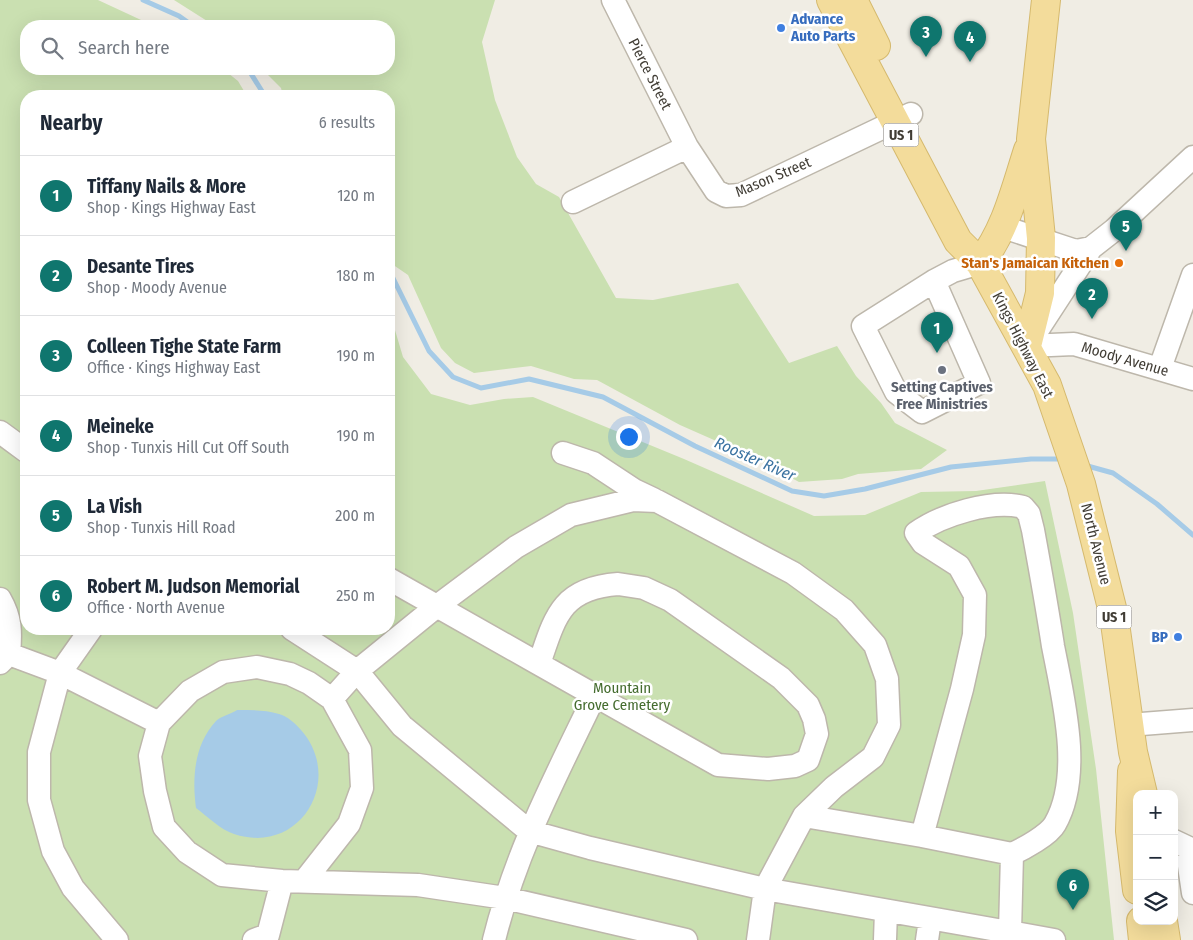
<!DOCTYPE html>
<html lang="en">
<head>
<meta charset="utf-8">
<style>
  body { margin:0; font-family:"Fira Sans Condensed",sans-serif; background:#f6f6f7; color:#1f2937 }
  .controls { position:absolute; right:15px; bottom:15px; display:grid; overflow:hidden; border-radius:10px; box-shadow:0 5px 20px #0002 }
  .controls button { width:45px; height:45px; display:grid; place-items:center; padding:0; border:0; border-bottom:1px solid #e0e1e3; background:#fff; color:#1f2937; font:25px sans-serif }
  .you { position:absolute; left:628px; top:436px; width:18px; height:18px; margin:-12px; border:4px solid #fff; border-radius:50%; background:#1a73e8; box-shadow:0 0 0 8px #1a73e833 }
  .badge { display:grid; place-items:center; width:32px; height:32px; border-radius:50%; background:#0f766e; color:#fff; font-size:16px; font-weight:700 }
  .pin { position:absolute; translate:-50% -41px; filter:drop-shadow(0 1px 2px #0008) }
  .pin::after { content:''; position:absolute; top:26px; width:18px; height:15px; background:inherit; clip-path:polygon(0 0,100% 0,50% 100%) }
  .list { margin:0; padding:0; list-style:none }
  h2 { display:flex; justify-content:space-between; align-items:center; height:65px; margin:0; padding:0 20px; font-size:21px }
  h2 small { font-size:16px; font-weight:400; color:#747a83 }
  .list li { display:grid; grid-template-columns:32px 1fr auto; gap:15px; align-items:center; box-sizing:border-box; height:80px; padding:0 20px; border-top:1px solid #e0e1e3 }
  .list b { display:block; font-size:19px; white-space:nowrap }
  .list p { margin:0; font-size:16px; white-space:nowrap; color:#747a83 }
  .list em { font-size:16px; font-style:normal; color:#747a83 }
  .icon { flex:none; width:28px; height:28px; fill:none; stroke:currentColor; stroke-width:2; stroke-linecap:round; stroke-linejoin:round }
  .map { position:relative; flex:none; width:1193px; height:940px; overflow:hidden }
  .search { position:absolute; background:#fff; box-shadow:0 5px 20px #0002; left:20px; top:20px; width:375px; height:55px; display:flex; align-items:center; gap:12px; box-sizing:border-box; padding:0 18px; border-radius:20px; color:#747a83; font-size:19px }
  .panel { position:absolute; background:#fff; box-shadow:0 5px 20px #0002; left:20px; top:90px; width:375px; height:545px; border-radius:20px }
  .map>svg:first-child { display:block }
  .green { fill:#cae0b1 }
  .water { fill:#a6cbe7 }
  .lines { fill:none; stroke-linecap:round; stroke-linejoin:round }
  .stream { stroke:#a6cbe7; stroke-width:5 }
  .minor-casing { stroke:#bdb7ab; stroke-width:25 }
  .major-casing { stroke:#d5b96d; stroke-width:30 }
  .minor { stroke:#fff; stroke-width:22 }
  .major { stroke:#f3dc9b; stroke-width:28 }
  .shop-dot { fill:#3f7fe0; stroke:#fff; stroke-width:2 }
  .food-dot { fill:#e8710a; stroke:#fff; stroke-width:2 }
  .worship-dot { fill:#6b7280; stroke:#fff; stroke-width:2 }
  .labels { text-anchor:middle; dominant-baseline:central; stroke-width:5; stroke-linejoin:round; paint-order:stroke }
  .shield { fill:#fff; stroke:#7a7772; stroke-width:1 }
  .shield-label { font-size:14px; font-weight:bold; fill:#413d35 }
  .shop-label { font-size:15px; font-weight:bold; fill:#366cbe; stroke:#fff; text-anchor:start }
  .street-label { font-size:15px; fill:#413d35; stroke:#fff }
  .food-label { font-size:15px; font-weight:bold; fill:#c56008; stroke:#fff; text-anchor:end }
  .worship-label { font-size:15px; font-weight:bold; fill:#5b616d; stroke:#fff }
  .park-label { font-size:15px; fill:#456c2f; stroke:#fff }
  .water-label { font-size:16px; font-style:italic; fill:#3b73a1; stroke:#fff }
</style>
</head>
<body>
<div class="map">
<svg width="1193" height="940" viewBox="0 0 1193 940">
  <rect width="100%" height="100%" fill="#f0ede4"/>
  <!-- green -->
  <path class="green" d="M0 0H98L154 26H26V69H223L238 81 247 96H26V629H389V310L403 357 431 394 470 405 504 399 533 397 684 459 814 516 865 515 921 492 976 491 1045 481 1073 613 1096 769 1114 940H0Z
    M174 0H495L482 42 495 100 517 157 536 184 559 197 616 298 653 300 738 283 789 363 837 346 856 376 881 403 895 423 947 450 921 469 858 474 842 479 799 482 757 459 680 425 597 380 574 379 531 366 474 373 455 363 441 348 408 275 389 262V96H283L281 88 262 69H389V26H215Z"/>
  <!-- water -->
  <path class="water" d="M237 710C252 710 266 710 279 714 287 716 296 724 301 730 345 780 300 856 234 834 221 830 207 816 196 808 192 778 194 745 216 721 221 716 231 714 237 710Z"/>
  <g class="lines">
    <!-- stream -->
    <path class="stream" d="M143 0 179 16 193 26
      M248 69 265 96
      M389 270 429 351 453 377 481 388 529 379 603 397 695 446 792 491 824 496 865 489 951 467 1031 459H1063
      M1084 465 1113 473 1157 504 1193 535"/>
    <!-- minor casing -->
    <g class="minor-casing">
      <path id="minor" d="M613 0 687 147
        M573 202 687 147 716 191 726 196 741 195 911 114
        M1003 227 1076 251 1091 248
        M934 281 979 383 922 412 896 392 863 326 934 281 953 271 980 263
        M1033 337 1091 248 1114 230 1193 157
        M1027 346 1074 344 1193 379
        M1160 368 1193 275
        M0 432 26 451
        M563 453 593 463 634 490 653 499
        M633 500 657 501 793 573 844 610 875 645 887 679 889 725 873 757 834 787 804 816 765 889 590 848 529 831 402 726 357 671 437 606 516 547 571 515Z
        M389 579 539 664
        M618 584 644 588 670 600 781 678 808 705 814 719 817 734 808 760 795 766 768 769 718 765 539 664C555 617 561 588 618 584Z
        M0 599C11 618 11 632 9 654L0 663
        M91 629 60 673 39 752V800L53 851 73 888 117 940
        M292 629 357 671 332 699
        M9 654 60 673 159 723
        M1129 725 1193 720
        M804 816 922 836 962 689 974 635 975 595 959 566 923 543 916 533C941 515 992 499 1023 507L1029 514 1033 530C1040 568 1047 607 1053 646 1063 698 1083 775 1055 824 1049 835 1023 849 1012 854L922 836
        M1174 841 1193 850
        M1193 851 1188 859 1193 893
        M305 880 349 824 362 788 360 750 332 699 309 683 290 674 257 667 223 672 190 691 159 723 150 756 155 791 164 827 187 852 222 875 282 881 418 885 505 898 686 940
        M254 940 268 935 282 881
        M494 940C516 851 555 778 594 697
        M758 940 765 889 1054 940
        M885 940 886 911
        M927 940 930 919
        M1004 940 1010 932 1012 854"/>
    </g>
    <!-- major casing -->
    <g class="major-casing">
      <path id="major" d="M831 0 958 241 980 263 1047 385 1081 484 1114 616 1133 752 1143 794
        M853 0 876 46
        M980 263C1006 230 1015 190 1028 150
        M1027 346 1040 293 1041 238 1031 139 1046 0
        M1132 771 1130 831 1137 890
        M1141 921 1143 940
        M1163 921 1166 940"/>
    </g>
    <!-- minor -->
    <use href="#minor" class="minor"/>
    <!-- major -->
    <use href="#major" class="major"/>
  </g>
  <!-- markers -->
  <g class="shop-dot">
    <circle cx="781" cy="28" r="5"/>
    <circle cx="1178" cy="637" r="5"/>
  </g>
  <circle class="food-dot" cx="1119" cy="263" r="5"/>
  <circle class="worship-dot" cx="942" cy="370" r="5"/>
  <g class="labels">
    <!-- shield labels -->
    <g class="shield">
      <rect x="883.5" y="123.5" width="35" height="23" rx="4"/>
      <rect x="1096.5" y="605.5" width="35" height="23" rx="4"/>
    </g>
    <g class="shield-label">
      <text x="901" y="135">US 1</text>
      <text x="1114" y="617">US 1</text>
    </g>
    <!-- shop labels -->
    <g class="shop-label">
      <text x="791" y="19">Advance<tspan x="791" dy="17">Auto Parts</tspan></text>
      <text x="1168" y="637" text-anchor="end">BP</text>
    </g>
    <!-- street labels -->
    <g class="street-label">
      <text transform="translate(650 74) rotate(63)">Pierce Street</text>
      <text transform="translate(773 177) rotate(-23)">Mason Street</text>
      <text transform="translate(1023 345) rotate(63)">Kings Highway East</text>
      <text transform="translate(1125 359) rotate(16)">Moody Avenue</text>
      <text transform="translate(1096 544) rotate(76)">North Avenue</text>
    </g>
    <!-- food labels -->
    <g class="food-label">
      <text x="1109" y="263">Stan's Jamaican Kitchen</text>
    </g>
    <!-- worship labels -->
    <g class="worship-label">
      <text x="942" y="387">Setting Captives<tspan x="942" dy="17">Free Ministries</tspan></text>
    </g>
    <!-- park labels -->
    <g class="park-label">
      <text x="622" y="688">Mountain<tspan x="622" dy="17">Grove Cemetery</tspan></text>
    </g>
    <!-- water labels -->
    <g class="water-label">
      <text transform="translate(755 459) rotate(24)">Rooster River</text>
    </g>
  </g>
</svg>
<div class="controls">
<button>+</button>
<button>−</button>
<button><svg class="icon" aria-label="layers" viewBox="0 0 24 24"><path d="M12 4l9 5-9 5-9-5zM3 14l9 5 9-5"/></svg></button>
</div>
<div class="you"></div>
<div class="pin badge" style="left:937px;top:353px">1</div>
<div class="pin badge" style="left:1092px;top:319px">2</div>
<div class="pin badge" style="left:926px;top:57px">3</div>
<div class="pin badge" style="left:970px;top:62px">4</div>
<div class="pin badge" style="left:1126px;top:251px">5</div>
<div class="pin badge" style="left:1073px;top:910px">6</div>
<div class="search"><svg class="icon" aria-label="search" viewBox="0 0 24 24"><circle cx="10" cy="10" r="6"/><path d="M15 15l6 6"/></svg>Search here</div>
<section class="panel">
<h2>Nearby<small>6 results</small></h2>
<ul class="list">
<li><span class="badge">1</span><div><b>Tiffany Nails &amp; More</b><p>Shop · Kings Highway East</p></div><em>120 m</em></li>
<li><span class="badge">2</span><div><b>Desante Tires</b><p>Shop · Moody Avenue</p></div><em>180 m</em></li>
<li><span class="badge">3</span><div><b>Colleen Tighe State Farm</b><p>Office · Kings Highway East</p></div><em>190 m</em></li>
<li><span class="badge">4</span><div><b>Meineke</b><p>Shop · Tunxis Hill Cut Off South</p></div><em>190 m</em></li>
<li><span class="badge">5</span><div><b>La Vish</b><p>Shop · Tunxis Hill Road</p></div><em>200 m</em></li>
<li><span class="badge">6</span><div><b>Robert M. Judson Memorial</b><p>Office · North Avenue</p></div><em>250 m</em></li>
</ul>
</section>
</div>
</body>
</html>
